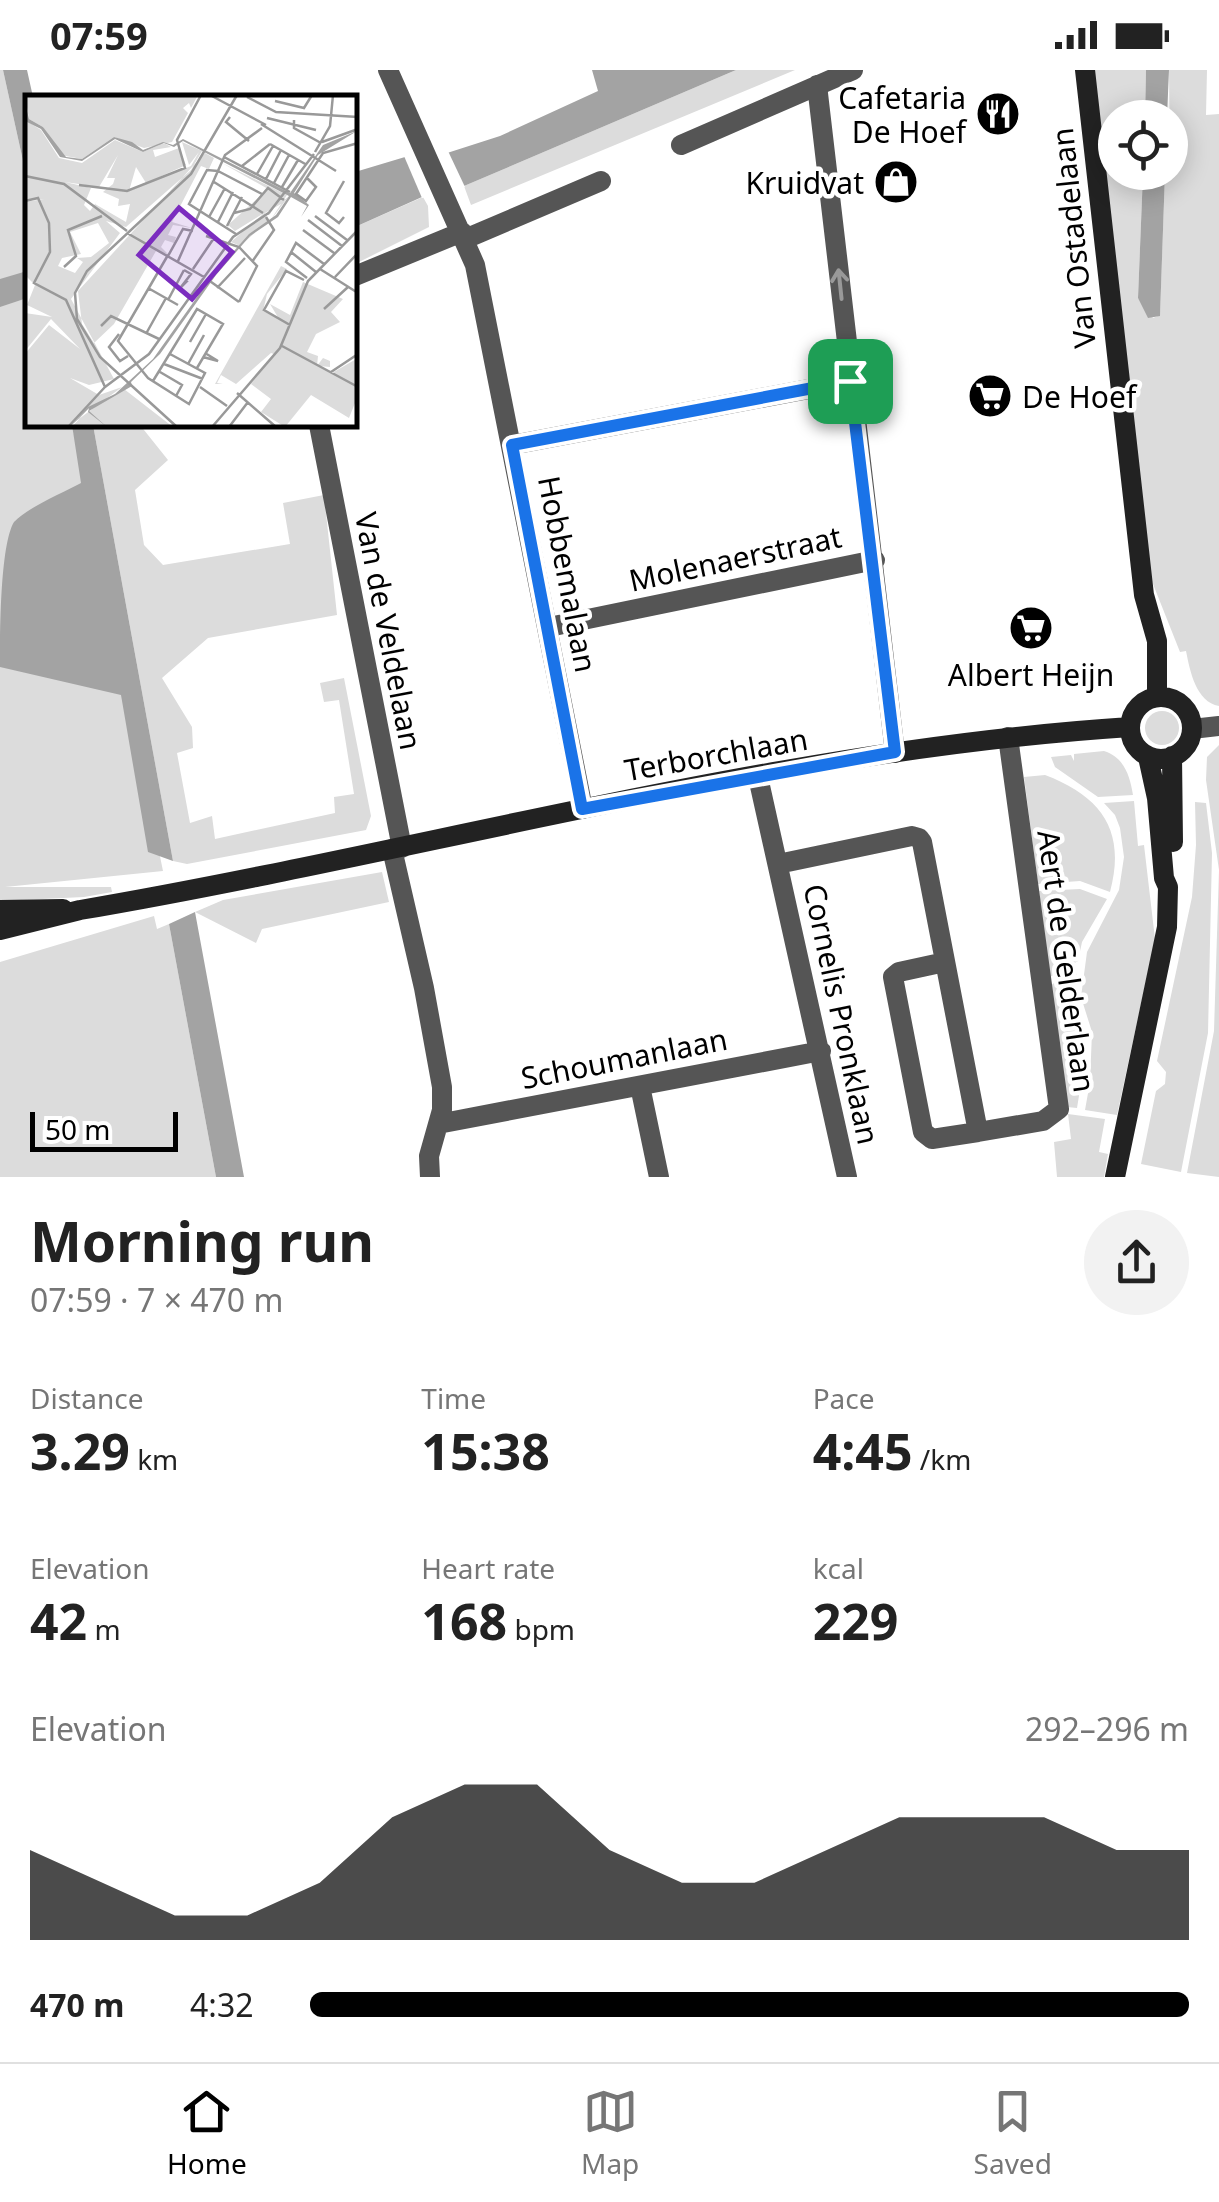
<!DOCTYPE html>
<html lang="en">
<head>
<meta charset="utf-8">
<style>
  :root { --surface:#fff; --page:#f2f2f2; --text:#222; --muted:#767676; --line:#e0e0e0; --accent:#000 }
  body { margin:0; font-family:"Noto Sans",sans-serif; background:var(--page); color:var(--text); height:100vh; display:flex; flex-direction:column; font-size:38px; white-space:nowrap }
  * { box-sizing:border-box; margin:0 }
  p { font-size:32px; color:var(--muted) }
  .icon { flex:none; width:55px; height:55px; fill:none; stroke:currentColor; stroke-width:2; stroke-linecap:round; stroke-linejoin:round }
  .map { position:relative; height:1107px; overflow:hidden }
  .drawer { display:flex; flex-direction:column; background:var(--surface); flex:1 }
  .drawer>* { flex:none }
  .buttons { position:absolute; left:1098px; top:30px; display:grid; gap:20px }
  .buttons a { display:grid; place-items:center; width:90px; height:90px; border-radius:50%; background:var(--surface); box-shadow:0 5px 25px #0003; font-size:50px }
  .scale { position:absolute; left:30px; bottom:25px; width:148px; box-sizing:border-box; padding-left:10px; border:5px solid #000; border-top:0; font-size:28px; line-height:35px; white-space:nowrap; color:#000; -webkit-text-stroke:8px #fff; paint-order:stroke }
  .pin { position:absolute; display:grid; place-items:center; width:85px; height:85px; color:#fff; margin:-42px; border-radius:20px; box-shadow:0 5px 15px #0006 }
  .round { display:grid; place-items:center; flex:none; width:105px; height:105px; border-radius:52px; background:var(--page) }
  .overview { display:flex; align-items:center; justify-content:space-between; height:170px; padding:0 30px }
  h1 { font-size:55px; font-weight:700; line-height:75px }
  .metrics { display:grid; grid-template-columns:repeat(3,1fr); gap:15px; height:170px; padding:10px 30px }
  .metrics div { display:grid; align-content:center }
  .metrics b { font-size:50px; font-weight:700 }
  .metrics small { font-size:28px; font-weight:400 }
  .metrics p { font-size:28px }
  .chart { height:280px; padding:20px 30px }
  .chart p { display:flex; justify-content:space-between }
  .chart svg { width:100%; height:180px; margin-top:10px; fill:var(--accent); opacity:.7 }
  ul { padding:0 30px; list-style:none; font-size:32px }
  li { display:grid; grid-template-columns:160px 120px 1fr; align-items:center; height:75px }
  li i { height:25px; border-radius:12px; background:var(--accent) }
  .status { display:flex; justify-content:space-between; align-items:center; height:70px; padding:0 50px; background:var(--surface); direction:ltr }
  .status svg { height:28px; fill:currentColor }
  .tabs { display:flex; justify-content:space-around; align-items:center; height:140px; border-top:2px solid var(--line); background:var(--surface); font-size:28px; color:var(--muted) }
  .tabs a { display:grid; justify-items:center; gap:5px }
  .tabs .active { color:var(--accent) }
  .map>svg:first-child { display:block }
</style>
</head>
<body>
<div class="status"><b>07:59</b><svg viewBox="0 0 49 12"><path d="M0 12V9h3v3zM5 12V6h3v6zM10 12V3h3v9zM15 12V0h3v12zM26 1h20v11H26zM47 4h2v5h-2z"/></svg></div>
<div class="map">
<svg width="1219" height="1107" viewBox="0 0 1219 1107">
  <rect width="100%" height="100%" fill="#fff"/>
  <path fill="#dcdcdc" d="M 0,0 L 3,0 L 27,109 L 28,355 L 72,355 L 163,801 L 5,817 L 111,817 L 112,822 L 84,827 L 0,831 Z
    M 736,0 L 795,0 L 471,135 L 464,116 Z
    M 1094,0 L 1146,0 L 1145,47 L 1115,48 L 1115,102 L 1143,103 L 1138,228 L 1153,248 L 1160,245 L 1165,103 L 1170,102 L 1169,0 L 1207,0 L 1206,45 L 1219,44 L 1219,636 C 1196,632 1190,601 1186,581 L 1180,582 L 1151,509 Z
    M 423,127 L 428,136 L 429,157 L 355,194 L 355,157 Z
    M 93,355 L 140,355 L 168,390 L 135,420 L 144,475 L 163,495 L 290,474 L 283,433 L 324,425 L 337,545 L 208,568 L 162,608 L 192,657 L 193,678 L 177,683 L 190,753 L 212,746 L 215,769 L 335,743 L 334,727 L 354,724 L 339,630 L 324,632 L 320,613 L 344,608 L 371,746 L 366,760 L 187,794 L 173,791 Z
    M1145 658a17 17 0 1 1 34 0a17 17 0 1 1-34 0Z
    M 1219,675 L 1219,1107 L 1187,1103 L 1214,961 L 1219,800 L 1206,710 L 1207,687 Z
    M 1104,681 C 1124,687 1130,706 1133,725 L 1098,727 L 1055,697 L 1051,687 L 1071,685 L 1074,691 L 1074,684 Z
    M 1045,705 C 1103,727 1126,762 1110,822 L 1080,811 L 1038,814 L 1024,707 Z
    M 1134,731 L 1138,776 L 1144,775 L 1155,869 L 1117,1045 L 1085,1040 L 1090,1012 L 1092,962 L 1081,927 L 1087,882 L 1119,820 L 1124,787 L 1120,758 L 1115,745 L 1104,733 Z
    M 1195,732 L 1206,733 L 1212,783 L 1208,963 L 1181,1102 L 1141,1094 L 1156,1021 L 1165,1014 L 1166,1002 L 1157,991 L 1192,827 L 1196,775 Z
    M 382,802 L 389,832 L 262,859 L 256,873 L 195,842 L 223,830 Z
    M 1080,819 L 1107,829 L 1082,872 L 1078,891 L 1050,907 L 1039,821 Z
    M 154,846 L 157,859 L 169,854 L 216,1107 L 0,1107 L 0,892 Z
    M 1077,899 L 1074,932 L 1083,955 L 1085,989 L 1077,1038 L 1067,1037 L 1051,915 Z
    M 1068,1044 L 1105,1049 L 1099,1082 L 1108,1084 L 1104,1107 L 1057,1107 L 1054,1072 L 1071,1069 Z"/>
  <path fill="#a3a3a3" d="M 3,0 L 27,0 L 33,27 L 28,28 L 27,109 Z
    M 592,0 L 736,0 L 464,116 L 422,127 L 355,157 L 355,102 L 405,87 L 444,84 L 500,66 L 598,21 Z
    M 1146,0 L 1169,0 L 1167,47 L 1145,47 Z
    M 1143,103 L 1165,103 L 1160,246 L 1148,248 L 1138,228 Z
    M 27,201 L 27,228 L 0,237 L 0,209 Z
    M 72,355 L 93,355 L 173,791 L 148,782 L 121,625 L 0,597 C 0,565 0,475 14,452 C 28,437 63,423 81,413 Z
    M 195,842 L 244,1107 L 216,1107 L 169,854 Z"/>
  <path fill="#fff" d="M 448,81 L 465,117 L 422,128 L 404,86 Z"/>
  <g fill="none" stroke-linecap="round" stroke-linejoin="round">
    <path stroke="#555" stroke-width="20" d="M 388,0 L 475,195 L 583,739
      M 817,15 L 895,683
      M 681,75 L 853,0
      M 465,169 L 601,111
      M 355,206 L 462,162
      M 319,355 L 402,778
      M 512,375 L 851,311
      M 549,557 L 875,490
      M 1192,659 L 1219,656
      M 758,707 L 847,1107
      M 392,779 L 424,918 L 442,1017 L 442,1040 L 429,1086 L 430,1107
      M 778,794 L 912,766 L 919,768 L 922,772 L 978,1062 L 932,1069 L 923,1062 L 893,907 L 899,902 L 945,892
      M 640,1016 L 659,1107
      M 438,1054 L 821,981
      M 978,1062 L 1043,1051 L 1059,1039 L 1008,667"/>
    <path stroke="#222" stroke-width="20" d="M 1085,0 L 1144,525 L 1157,571 L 1157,627
      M1130 658a31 31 0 1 1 62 0a31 31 0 1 1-62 0Z
      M 1172,686 L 1173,772
      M 0,840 L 63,839
      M 0,860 L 80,840 C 430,780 775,680 1130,657
      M 1115,1107 L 1167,857 L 1168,817 L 1164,808 L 1157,728 L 1148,687"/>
  </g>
  <defs><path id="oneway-shaft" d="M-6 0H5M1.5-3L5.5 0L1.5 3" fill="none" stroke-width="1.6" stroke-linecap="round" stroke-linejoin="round" transform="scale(2.5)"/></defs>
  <use stroke="#999" href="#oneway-shaft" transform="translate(840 214) rotate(-96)"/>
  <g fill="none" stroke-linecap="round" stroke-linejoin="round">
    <defs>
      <path id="route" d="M 850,311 L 895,682 L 582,739 L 512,375 Z"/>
    </defs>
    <use href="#route" stroke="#fff" stroke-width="20"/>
    <use href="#route" stroke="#1a73e8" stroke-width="12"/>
  </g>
  <defs>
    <symbol id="restaurant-disc" viewBox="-11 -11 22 22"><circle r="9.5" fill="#000" stroke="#fff"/><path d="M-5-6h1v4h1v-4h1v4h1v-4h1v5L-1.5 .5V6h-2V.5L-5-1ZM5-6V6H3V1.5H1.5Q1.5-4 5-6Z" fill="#fff"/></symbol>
    <symbol id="shop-disc" viewBox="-11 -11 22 22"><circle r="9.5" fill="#000" stroke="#fff"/><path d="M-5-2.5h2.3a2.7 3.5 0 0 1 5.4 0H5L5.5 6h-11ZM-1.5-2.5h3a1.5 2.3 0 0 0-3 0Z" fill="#fff"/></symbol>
    <symbol id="supermarket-disc" viewBox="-11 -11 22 22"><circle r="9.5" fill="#000" stroke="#fff"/><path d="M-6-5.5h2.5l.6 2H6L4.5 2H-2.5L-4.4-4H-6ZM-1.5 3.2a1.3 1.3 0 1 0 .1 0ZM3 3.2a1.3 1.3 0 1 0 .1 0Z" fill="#fff"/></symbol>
  </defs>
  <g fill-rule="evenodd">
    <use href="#restaurant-disc" x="973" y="19" width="50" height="50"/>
    <use href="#shop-disc" x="871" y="87" width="50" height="50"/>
    <use href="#supermarket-disc" x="965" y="301" width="50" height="50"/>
    <use href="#supermarket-disc" x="1006" y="533" width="50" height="50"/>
  </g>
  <g text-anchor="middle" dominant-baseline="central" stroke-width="9" stroke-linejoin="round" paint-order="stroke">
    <g font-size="30" fill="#000" stroke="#fff" text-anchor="end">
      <text x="966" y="27">Cafetaria<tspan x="966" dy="34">De Hoef</tspan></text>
      <text x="864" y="112">Kruidvat</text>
      <text x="1022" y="326" text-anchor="start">De Hoef</text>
      <text x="1031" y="604" text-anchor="middle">Albert Heijn</text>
    </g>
    <g font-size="30" fill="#000" stroke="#fff">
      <text transform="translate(1073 168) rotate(-96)">Van Ostadelaan</text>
      <text transform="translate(735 488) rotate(-12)">Molenaerstraat</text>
      <text transform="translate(568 504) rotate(79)">Hobbemalaan</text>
      <text transform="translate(389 561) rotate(79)">Van de Veldelaan</text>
      <text transform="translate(716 684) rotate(-10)">Terborchlaan</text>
      <text transform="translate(1067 891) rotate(82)">Aert de Gelderlaan</text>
      <text transform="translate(842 944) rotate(78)">Cornelis Pronklaan</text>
      <text transform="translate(624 988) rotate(-11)">Schoumanlaan</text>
    </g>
  </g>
  <g transform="translate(25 25)">
    <rect width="332" height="332" fill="#fff"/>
    <path d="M 0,0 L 173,0 L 166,13 L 164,8 L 158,13 L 163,18 L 147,47 L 119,53 L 89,42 L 57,64 L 35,60 L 18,32 L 4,24 ZM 0,25 L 16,35 L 34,63 L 57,68 L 90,45 L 118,57 L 139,48 L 146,52 L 128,55 L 130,62 L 154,53 L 161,70 L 121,88 L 111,72 L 104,96 L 166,71 L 174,57 L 164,70 L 157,47 L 177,56 L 166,75 L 101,132 L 81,126 L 95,138 L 46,204 L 89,284 L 64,290 L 45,283 L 74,300 L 97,292 L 43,332 L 0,332 L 0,259 L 24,230 L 55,254 L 26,224 L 0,256 L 0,218 L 27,222 L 2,210 L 10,190 L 0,180 L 0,107 L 19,104 L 0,105 ZM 93,60 L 82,83 L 90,83 L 88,89 L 78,97 L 94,104 L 93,111 L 105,109 L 101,127 L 70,109 L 74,103 L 65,116 L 59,110 L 66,93 L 40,87 L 74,92 ZM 73,128 L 84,148 L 66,162 L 52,163 L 58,167 L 50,178 L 33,171 L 37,163 L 56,159 L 45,137 ZM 180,58 L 189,63 L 184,74 L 176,71 L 147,127 L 167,133 L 148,130 L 143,140 L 151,142 L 149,148 L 140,145 L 136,152 L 143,159 L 131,156 L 89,229 L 69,248 L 57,229 L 53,196 ZM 197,68 L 262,100 L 258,106 L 264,101 L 245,126 L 256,109 L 240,118 L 243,126 L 215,151 L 206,147 L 239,118 L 210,136 L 203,130 L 243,94 ZM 256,171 L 262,174 L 242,199 L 238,216 L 254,224 L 245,209 L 265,220 L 278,187 L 318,204 L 306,217 L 315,227 L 291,239 L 282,257 L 293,261 L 292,271 L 298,263 L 305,266 L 305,272 L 294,271 L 307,278 L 333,263 L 332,303 L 324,323 L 286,300 L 260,332 L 236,317 L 246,304 L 226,289 L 249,259 L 246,258 L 211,289 L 196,280 L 192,288 L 198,289 L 190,289 ZM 99,294 L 148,332 L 47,332 L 63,314 Z" fill="#dcdcdc" fill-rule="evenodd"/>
    <path d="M 0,8 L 4,24 L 18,32 L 41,62 L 57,64 L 89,42 L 107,47 L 118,55 L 138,47 L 148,50 L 158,44 L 265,98 L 298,50 L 332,36 L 293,60 L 269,98 L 284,110 L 276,122 L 282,111 L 266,102 L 253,122 L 225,141 L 191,180 L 135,259 L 106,287 L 107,291 L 64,316 L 82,332 L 63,317 L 64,313 L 45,332 L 63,312 L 90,299 L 128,264 L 187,181 L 224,139 L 251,120 L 264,101 L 158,46 L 149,52 L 139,48 L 118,57 L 90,44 L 57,66 L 35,62 L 16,34 L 0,26 Z" fill="#a3a3a3"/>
    <path fill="none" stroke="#999" stroke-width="2.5" d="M 185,0 L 241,30M 222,2 L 251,17 L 333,22M 250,6 L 279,13 L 287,0M 205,22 L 201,27 L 224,46M 242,23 L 291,35M 269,25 L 269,33 L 296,48M 236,29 L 311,76M 297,47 L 333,34M 245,49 L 282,70M 290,57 L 305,31 L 308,0M 199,62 L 265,97M 217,71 L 245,49M 193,76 L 182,75 L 164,109 L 211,139M 193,76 L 237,99M 232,79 L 248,51M 0,81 L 39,89 L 102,136M 282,83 L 291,92 L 281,106 L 271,99 L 298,58 L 333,48M 241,84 L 256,55M 189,87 L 238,118M 249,88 L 264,60M 54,90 L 102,96 L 160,73 L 152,45 L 176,0M 257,92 L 273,65M 0,106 L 13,103 L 24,128 L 25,157 L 9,188 L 41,205 L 80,292M 209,118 L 225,114 L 243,93 L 259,105M 243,119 L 289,59M 290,121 L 322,145M 184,122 L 200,93M 319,122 L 314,128 L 301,118 L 319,86M 283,125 L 317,151M 193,127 L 208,97M 202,131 L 217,102M 278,135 L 309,158M 102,138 L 179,182M 181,141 L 214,152 L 232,171 L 214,207M 266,157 L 291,177M 143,160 L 93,246 L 123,283 L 164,309 L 180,278 L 145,259M 143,161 L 158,134 L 168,136M 153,166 L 200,60 L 237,33M 227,167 L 249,135 L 241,122M 39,172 L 51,161 L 43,135 L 77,121M 168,174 L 189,143M 295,174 L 333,198M 159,175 L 166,179 L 156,192 L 163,185M 310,182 L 333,158M 282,183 L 261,167 L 271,148 L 299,169M 182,184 L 214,207M 123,193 L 153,210M 192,193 L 220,163M 143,205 L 159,175M 299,214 L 323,192M 265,230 L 239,215 L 261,176 L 279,185M 76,231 L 86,221 L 134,244M 122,237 L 141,203M 94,239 L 84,252 L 95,266 L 103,261M 165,247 L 181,219M 257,251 L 333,292M 178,262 L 193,266 L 180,258M 139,269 L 178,284M 163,269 L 179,240M 135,277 L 157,290 L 151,301M 306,277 L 333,259M 128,286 L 172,214 L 198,229 L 172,273M 80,292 L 124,259 L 208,142 L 245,117M 175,292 L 202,311M 212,298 L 251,332M 43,332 L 80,292M 152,332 L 75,262 L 52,224 L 50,198 L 62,176 L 166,79 L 212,0M 187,332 L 255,253 L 283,186 L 333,135M 204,332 L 223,307"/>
    <path fill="#7b2cbf" fill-opacity="0.15" stroke="#7b2cbf" stroke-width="5" d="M 154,113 L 207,157 L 167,204 L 114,160 Z"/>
    <rect width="332" height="332" fill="none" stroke="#000" stroke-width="5"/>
  </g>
</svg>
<div class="buttons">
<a><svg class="icon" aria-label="locate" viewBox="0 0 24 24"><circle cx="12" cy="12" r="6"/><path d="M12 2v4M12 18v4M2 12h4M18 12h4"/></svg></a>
</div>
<div class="scale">50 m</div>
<div class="pin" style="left:850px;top:311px;background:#1e9e55"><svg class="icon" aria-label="arrive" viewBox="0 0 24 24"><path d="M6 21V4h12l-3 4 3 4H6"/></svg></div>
</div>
<section class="drawer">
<div class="overview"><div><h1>Morning run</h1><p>07:59 · 7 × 470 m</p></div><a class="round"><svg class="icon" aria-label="share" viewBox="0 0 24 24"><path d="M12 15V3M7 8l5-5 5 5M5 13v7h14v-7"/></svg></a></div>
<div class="metrics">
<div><p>Distance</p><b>3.29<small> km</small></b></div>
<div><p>Time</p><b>15:38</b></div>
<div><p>Pace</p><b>4:45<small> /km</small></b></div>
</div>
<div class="metrics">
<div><p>Elevation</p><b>42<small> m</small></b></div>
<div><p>Heart rate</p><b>168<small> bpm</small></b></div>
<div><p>kcal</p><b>229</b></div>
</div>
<div class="chart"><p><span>Elevation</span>292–296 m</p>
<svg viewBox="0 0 160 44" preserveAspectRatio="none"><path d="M0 44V22L10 30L20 38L30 38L40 30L50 14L60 6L70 6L80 22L90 30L100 30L110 22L120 14L130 14L140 14L150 22L160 22V44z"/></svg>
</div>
<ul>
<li><b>470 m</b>4:32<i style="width:100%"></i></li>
</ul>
</section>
<nav class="tabs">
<a class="active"><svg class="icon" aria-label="home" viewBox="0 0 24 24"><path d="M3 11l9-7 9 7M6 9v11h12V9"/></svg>Home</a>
<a><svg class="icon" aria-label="map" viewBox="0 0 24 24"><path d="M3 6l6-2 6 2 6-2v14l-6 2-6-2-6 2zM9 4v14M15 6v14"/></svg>Map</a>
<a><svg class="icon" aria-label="saved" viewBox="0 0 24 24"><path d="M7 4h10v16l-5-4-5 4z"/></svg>Saved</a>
</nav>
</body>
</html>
